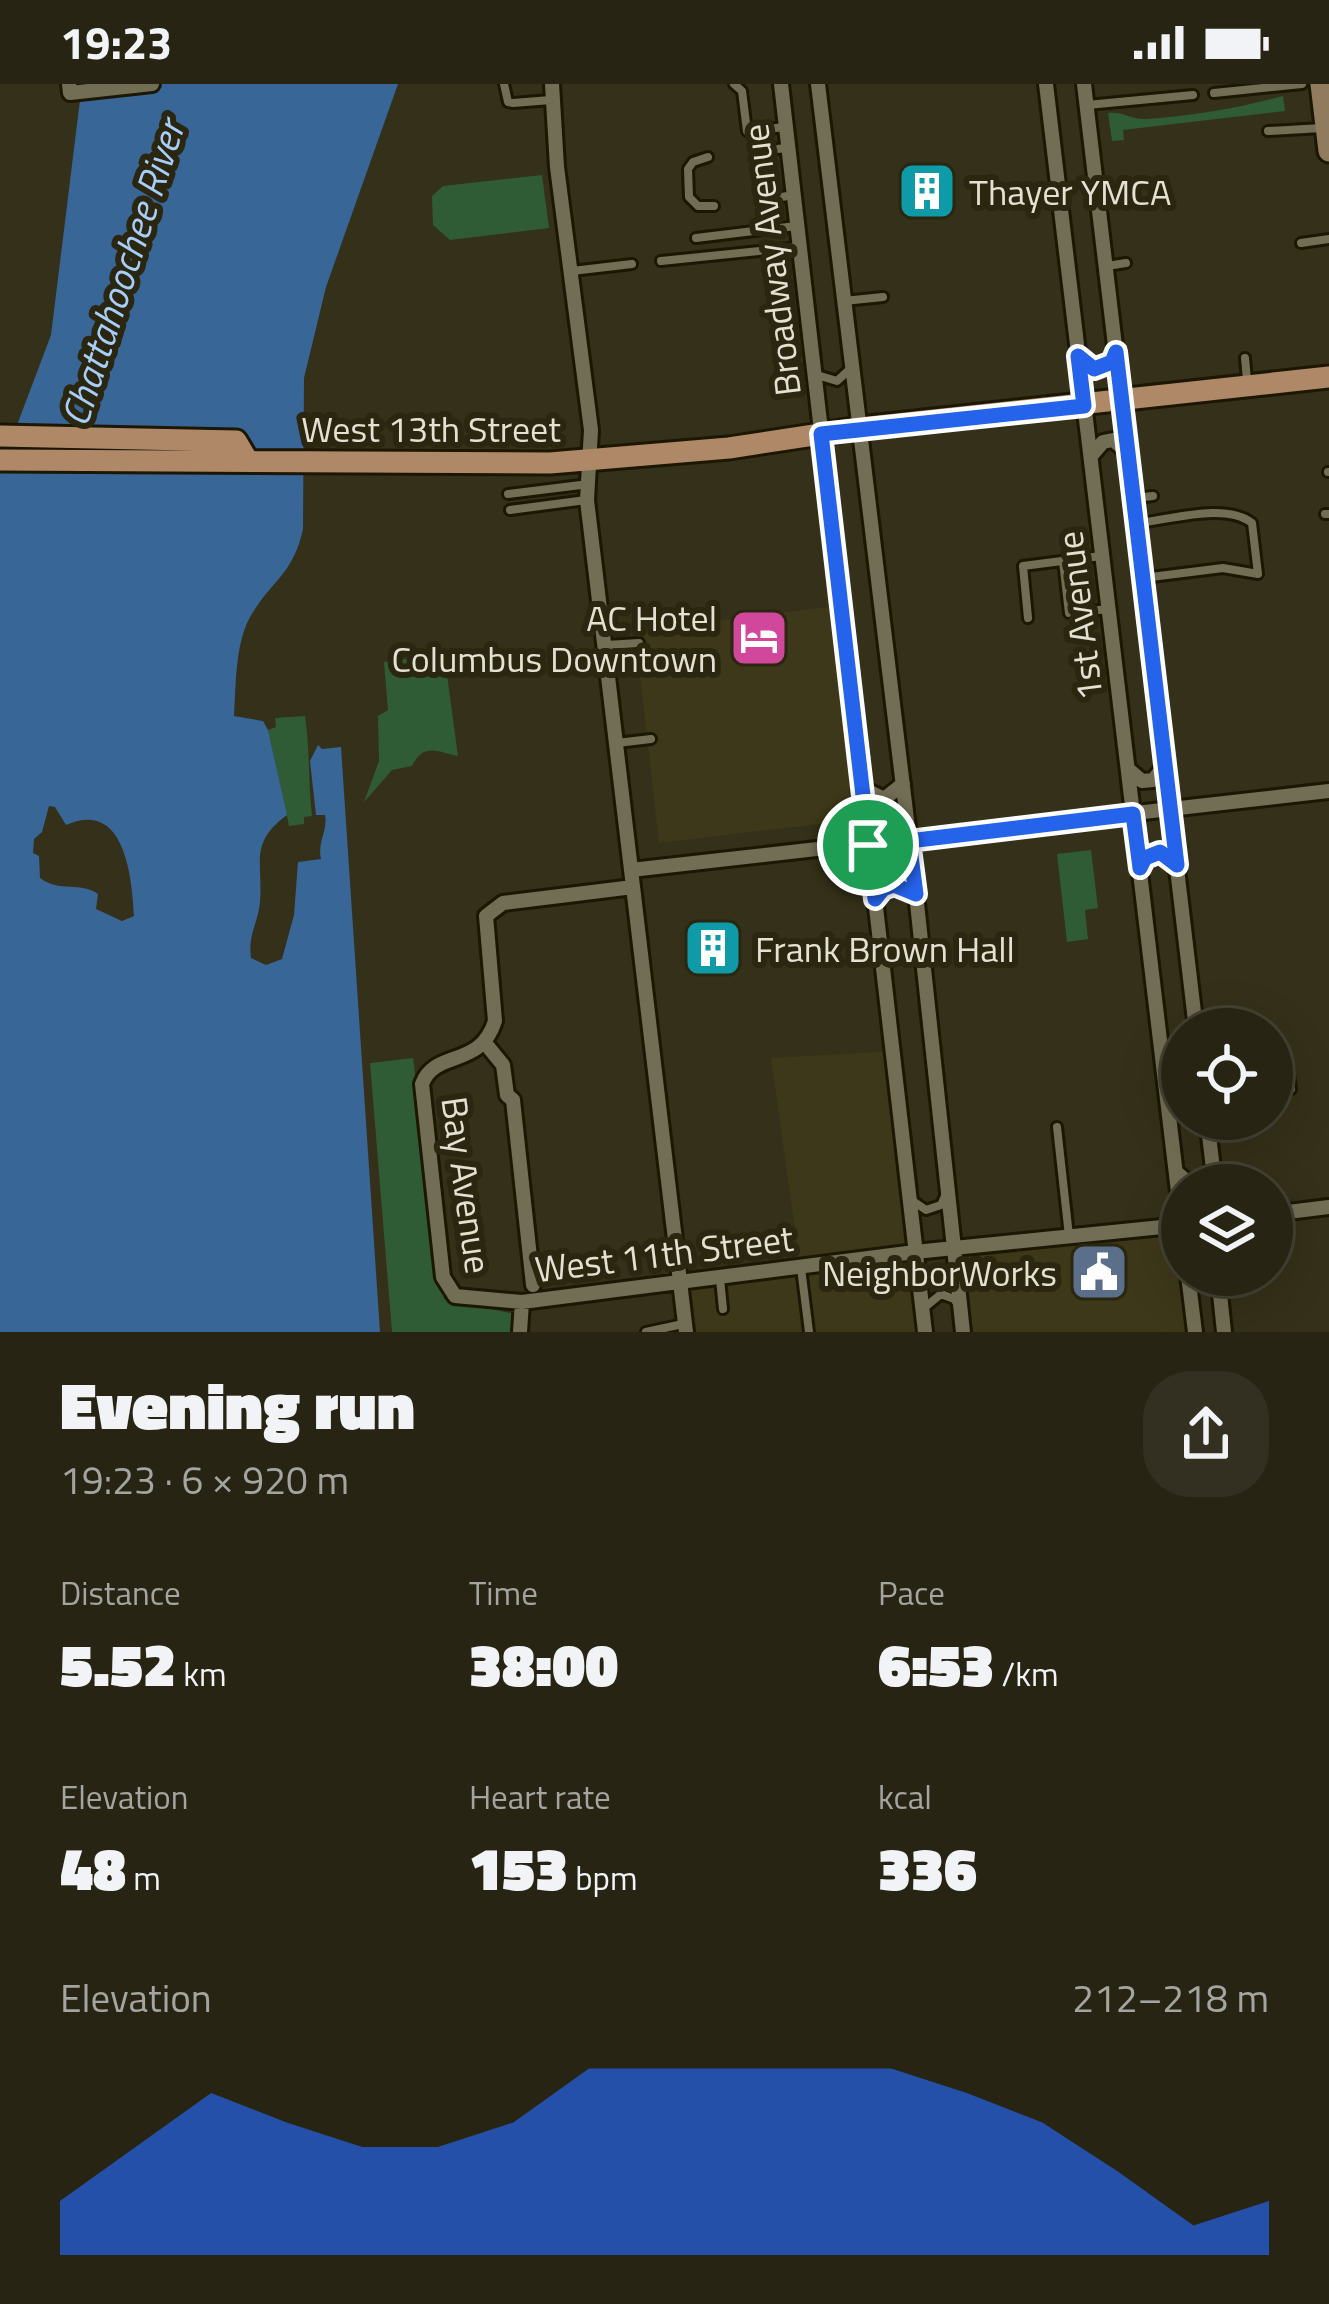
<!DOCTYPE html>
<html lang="en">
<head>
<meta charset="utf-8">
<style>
  :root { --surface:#272413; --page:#333021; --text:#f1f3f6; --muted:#a4a4a0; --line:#434133; --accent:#2563eb }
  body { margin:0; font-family:"Titillium Web",sans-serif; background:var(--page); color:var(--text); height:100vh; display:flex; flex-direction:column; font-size:45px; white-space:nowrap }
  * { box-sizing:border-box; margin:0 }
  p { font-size:39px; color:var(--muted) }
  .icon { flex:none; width:66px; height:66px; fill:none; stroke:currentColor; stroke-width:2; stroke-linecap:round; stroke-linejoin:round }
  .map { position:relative; height:1248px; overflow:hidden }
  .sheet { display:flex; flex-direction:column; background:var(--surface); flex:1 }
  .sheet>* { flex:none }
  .tools { position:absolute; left:1161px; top:924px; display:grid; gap:24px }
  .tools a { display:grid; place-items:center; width:132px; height:132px; border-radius:50%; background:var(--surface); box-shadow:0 12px 48px #0002,0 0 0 3px var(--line); font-size:60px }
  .pin { position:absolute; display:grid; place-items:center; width:102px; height:102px; color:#fff; margin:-51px; border:6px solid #fff; border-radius:50%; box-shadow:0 3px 12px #0007 }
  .round { display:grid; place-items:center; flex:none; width:126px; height:126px; border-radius:48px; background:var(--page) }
  .summary { display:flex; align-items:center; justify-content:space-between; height:204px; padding:0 60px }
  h1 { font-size:66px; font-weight:800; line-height:90px }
  .stats { display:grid; grid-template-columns:repeat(3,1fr); gap:18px; height:204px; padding:12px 60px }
  .stats div { display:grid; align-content:center }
  .stats b { font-size:60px; font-weight:800 }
  .stats small { font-size:33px; font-weight:400 }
  .stats p { font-size:33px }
  .chart { height:336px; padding:24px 60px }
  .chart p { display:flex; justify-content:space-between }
  .chart svg { width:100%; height:216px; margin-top:12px; fill:var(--accent); opacity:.7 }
  .status { display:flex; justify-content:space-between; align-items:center; height:84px; padding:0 60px; background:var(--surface); direction:ltr }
  .status svg { height:33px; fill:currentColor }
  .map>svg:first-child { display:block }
</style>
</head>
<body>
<div class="status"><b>19:23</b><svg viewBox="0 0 49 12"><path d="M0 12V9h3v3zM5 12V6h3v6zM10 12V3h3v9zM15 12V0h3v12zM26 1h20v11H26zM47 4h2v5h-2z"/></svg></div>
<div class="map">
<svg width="1329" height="1248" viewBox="0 0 1329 1248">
  <rect width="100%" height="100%" fill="#343019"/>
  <path fill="#3d3819" d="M 829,523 L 854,736 L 659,759 L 635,546 Z
    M 892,967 L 925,1248 L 686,1248 L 680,1198 L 800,1182 L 771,974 Z
    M 1182,1141 L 1182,1191 L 1195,1248 L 963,1248 L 953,1164 Z"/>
  <path fill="#2f5b35" d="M 1283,12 L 1285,27 L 1123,46 L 1124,56 L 1112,57 L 1108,29 C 1123,27 1132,36 1146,35 C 1194,32 1238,24 1283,12 Z
    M 542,91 L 549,144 L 450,156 L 433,141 L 432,112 L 443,102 Z
    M 438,571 L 439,577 L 445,576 L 458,672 C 440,669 424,657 412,682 L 392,686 L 364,718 L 379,677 L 378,632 L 388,626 L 384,578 Z
    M 305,632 C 310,665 308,697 312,732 L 304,733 L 304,740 L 289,742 L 268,646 L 276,643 L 275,634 Z
    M 1091,766 L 1098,824 L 1085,826 L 1088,855 L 1067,858 L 1057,770 Z
    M 413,974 L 444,1215 L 520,1231 L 514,1248 L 392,1248 L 370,979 Z"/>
  <path fill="#376697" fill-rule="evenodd" d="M 82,0 L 398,0 L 326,203 L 304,294 L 303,445 C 293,492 269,498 249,535 C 235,562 236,603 234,632 L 263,637 L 268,646 L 287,731 C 249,759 263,777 260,818 C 258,840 248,849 251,874 L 266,881 L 282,875 L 294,831 L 298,778 L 321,775 C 317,758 328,747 325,731 L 316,731 L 310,677 L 318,661 L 322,665 L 341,663 L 380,1248 L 0,1248 L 0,386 L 51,251 ZM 49,722 L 55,723 L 66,741 C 124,715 132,791 134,832 L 122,837 L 96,825 L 98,810 C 80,797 60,809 40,794 L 39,772 L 33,769 L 34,755 L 42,748 Z"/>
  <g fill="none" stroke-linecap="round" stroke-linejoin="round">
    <defs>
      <path id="lane" d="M 504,0 L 508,18 L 513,19 L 551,16
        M 734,0 L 742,7 L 747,47 L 785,43
        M 1214,9 L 1302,0
        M 1087,21 L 1193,11
        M 1268,47 L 1322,44
        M 757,67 L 787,64
        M 708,73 L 693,78 L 688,85 L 689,113 L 698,122 L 714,122
        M 763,116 L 794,111
        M 696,154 L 796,142
        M 1301,159 L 1329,155
        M 661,177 L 798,163
        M 1107,182 L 1126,179
        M 572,187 L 632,180
        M 844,217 L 883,213
        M 1245,274 L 1247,296
        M 817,291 L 837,297 L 849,286
        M 1328,388 L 1329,388
        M 508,410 L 589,400
        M 1135,414 L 1153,412
        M 510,426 L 586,416
        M 1325,430 L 1329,430
        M 1138,439 C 1170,436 1225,418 1252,439 L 1258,490 L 1223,484 L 1143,494
        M 1063,477 L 1069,529 L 1109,525
        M 1028,534 L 1023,482 L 1101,472
        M 606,561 L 639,559
        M 617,659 L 651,655
        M 1272,977 L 1287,975 L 1291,1005 L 1272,1008
        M 1057,1043 L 1069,1152
        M 910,1115 L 926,1126 L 941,1121 L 945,1112
        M 801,1184 L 809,1248
        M 720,1195 L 723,1225
        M 924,1224 L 941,1210 L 954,1215 L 959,1222
        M 646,1248 L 683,1240"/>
      <path id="street" d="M 69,0 L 70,9 L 152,0
        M 552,0 L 557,83 L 591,346 L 587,416 L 686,1248
        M 781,0 L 925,1248
        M 818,0 L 916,810 L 963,1248
        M 1084,0 L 1196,945
        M 1079,272 L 1094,285 L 1104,283 L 1115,270
        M 1091,372 L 1103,358 L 1113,356 L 1128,368
        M 1128,685 L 1142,697 L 1153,696 L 1165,682
        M 862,704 L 884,715 L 903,700
        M 1140,783 L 1145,774 L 1161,768 L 1177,781
        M 631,786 L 1329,707
        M 633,803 L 503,819 L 486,832 L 495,937 C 480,985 435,965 422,1000 L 443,1193 L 455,1212 L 522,1218 L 915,1168 L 1182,1141 L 1046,0
        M 875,815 L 883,805 L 894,801 L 916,810
        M 485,959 L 503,981 L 507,1011 L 513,1016 L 533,1201
        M 1207,1035 L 1215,1101
        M 1176,1088 L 1191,1101 L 1201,1100 L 1212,1085
        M 1272,1130 L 1329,1123
        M 1188,1191 L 1195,1248
        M 1218,1191 L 1224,1248
        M 520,1248 L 522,1218"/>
      <path id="secondary" d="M 1321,0 L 1329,67"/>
      <path id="primary" d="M 0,352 L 236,357 L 248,377
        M 0,376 L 550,379 L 729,364 L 860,344 L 1329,293"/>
    </defs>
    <use href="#lane" stroke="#1c1702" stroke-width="14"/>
    <use href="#street" stroke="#1c1702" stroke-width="20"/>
    <use href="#secondary" stroke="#1c1702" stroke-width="27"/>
    <use href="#primary" stroke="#1c1702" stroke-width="27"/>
    <use href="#lane" stroke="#726e55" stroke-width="8"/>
    <use href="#street" stroke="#726e55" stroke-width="14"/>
    <use href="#secondary" stroke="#907b5e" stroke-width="21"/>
    <use href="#primary" stroke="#af8867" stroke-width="21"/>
  </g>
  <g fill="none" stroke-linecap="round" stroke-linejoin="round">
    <defs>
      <path id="route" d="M 1116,268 L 1177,781 L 1160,768 L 1145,774 L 1140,784 L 1133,730 L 909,757 L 916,810 L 894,801 L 883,805 L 875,815 L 821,350 L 1084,322 L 1078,272 L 1094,285 L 1112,278 Z"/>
    </defs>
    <use href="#route" stroke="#fff" stroke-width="24"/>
    <use href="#route" stroke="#2563eb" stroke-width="15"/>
  </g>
  <defs>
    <symbol id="building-square" viewBox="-11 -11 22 22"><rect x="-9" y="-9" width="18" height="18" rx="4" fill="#0f9aa8" stroke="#2a260f"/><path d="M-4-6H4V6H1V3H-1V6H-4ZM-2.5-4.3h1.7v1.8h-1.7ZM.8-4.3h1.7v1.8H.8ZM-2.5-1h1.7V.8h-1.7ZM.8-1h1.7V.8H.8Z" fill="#fff"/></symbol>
    <symbol id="hotel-square" viewBox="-11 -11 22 22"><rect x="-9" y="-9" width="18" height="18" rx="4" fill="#d1479c" stroke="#2a260f"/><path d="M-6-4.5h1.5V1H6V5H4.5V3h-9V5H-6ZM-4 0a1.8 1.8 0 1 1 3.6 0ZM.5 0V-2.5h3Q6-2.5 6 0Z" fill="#fff"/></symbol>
    <symbol id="civic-square" viewBox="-11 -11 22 22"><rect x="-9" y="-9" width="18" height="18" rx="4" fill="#5c6f8a" stroke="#2a260f"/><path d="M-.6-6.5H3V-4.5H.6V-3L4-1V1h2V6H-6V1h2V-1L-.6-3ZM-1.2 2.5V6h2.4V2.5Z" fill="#fff"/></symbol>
  </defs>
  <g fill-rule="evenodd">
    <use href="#building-square" x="894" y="74" width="66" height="66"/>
    <use href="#hotel-square" x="726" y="521" width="66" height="66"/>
    <use href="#building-square" x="680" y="831" width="66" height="66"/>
    <use href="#civic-square" x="1066" y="1155" width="66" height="66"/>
  </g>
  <g text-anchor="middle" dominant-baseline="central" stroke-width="12" stroke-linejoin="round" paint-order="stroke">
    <g font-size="36" fill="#e4e1d3" stroke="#2a260f" text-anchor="start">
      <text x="969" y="107">Thayer YMCA</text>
      <text x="717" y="533" text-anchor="end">AC Hotel<tspan x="717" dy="41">Columbus Downtown</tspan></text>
      <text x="755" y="864">Frank Brown Hall</text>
      <text x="1057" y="1188" text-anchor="end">NeighborWorks</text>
    </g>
    <g font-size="36" fill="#e4e1d3" stroke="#2a260f">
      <text transform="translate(771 176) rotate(-97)">Broadway Avenue</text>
      <text x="431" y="344">West 13th Street</text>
      <text transform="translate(1079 532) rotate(-97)">1st Avenue</text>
      <text transform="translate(467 1101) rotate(82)">Bay Avenue</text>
      <text transform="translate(664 1169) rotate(-7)">West 11th Street</text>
    </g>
    <g font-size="39" font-style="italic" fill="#a7cefa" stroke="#2a260f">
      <text transform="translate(122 189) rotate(-72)">Chattahoochee River</text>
    </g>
  </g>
</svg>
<div class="tools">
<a><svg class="icon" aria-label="locate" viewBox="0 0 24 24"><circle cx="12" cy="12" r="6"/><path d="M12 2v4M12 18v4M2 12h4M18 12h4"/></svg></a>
<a><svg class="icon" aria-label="layers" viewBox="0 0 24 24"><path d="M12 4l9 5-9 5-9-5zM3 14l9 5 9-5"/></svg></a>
</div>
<div class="pin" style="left:868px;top:761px;background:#1e9e55"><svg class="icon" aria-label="arrive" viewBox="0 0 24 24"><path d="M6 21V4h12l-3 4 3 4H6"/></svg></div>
</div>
<section class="sheet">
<div class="summary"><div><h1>Evening run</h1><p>19:23 · 6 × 920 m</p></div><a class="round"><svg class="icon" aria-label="share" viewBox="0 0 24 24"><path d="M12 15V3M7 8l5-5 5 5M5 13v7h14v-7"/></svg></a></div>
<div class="stats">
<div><p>Distance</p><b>5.52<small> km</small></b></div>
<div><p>Time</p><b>38:00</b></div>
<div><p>Pace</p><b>6:53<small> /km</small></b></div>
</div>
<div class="stats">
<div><p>Elevation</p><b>48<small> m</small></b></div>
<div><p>Heart rate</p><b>153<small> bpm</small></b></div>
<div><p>kcal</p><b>336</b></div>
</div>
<div class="chart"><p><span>Elevation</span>212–218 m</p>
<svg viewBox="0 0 160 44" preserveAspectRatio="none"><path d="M0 44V33L10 22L20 11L30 17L40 22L50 22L60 17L70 6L80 6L90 6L100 6L110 6L120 11L130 17L140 27L150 38L160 33V44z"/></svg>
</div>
</section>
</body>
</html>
